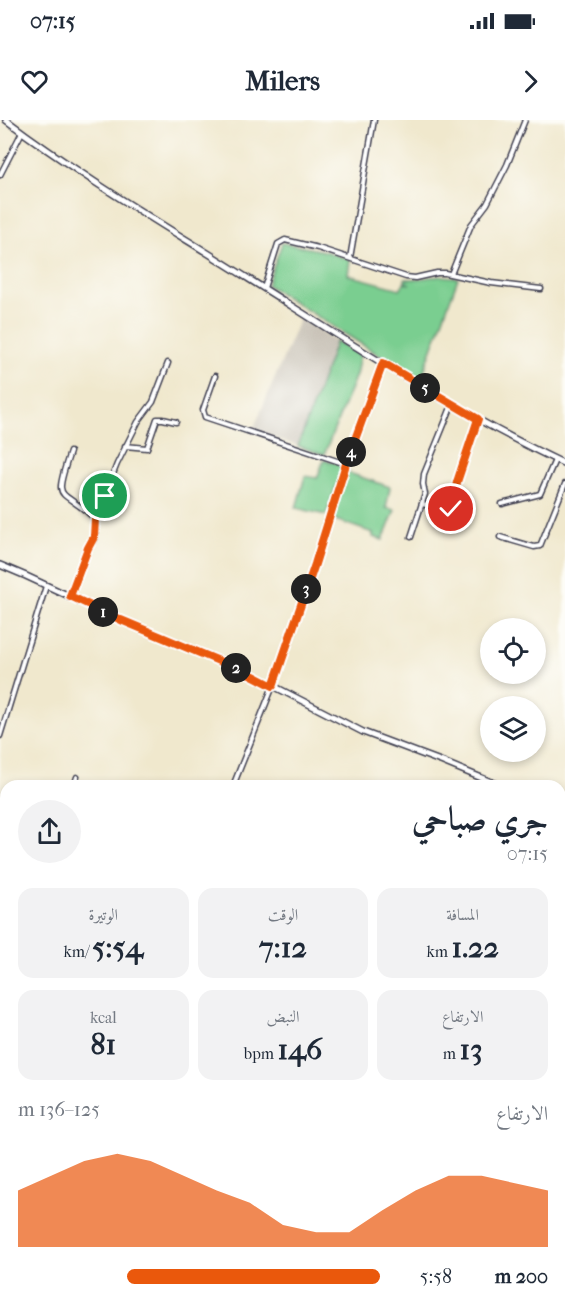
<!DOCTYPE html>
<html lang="ar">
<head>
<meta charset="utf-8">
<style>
  :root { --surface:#fff; --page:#f2f2f3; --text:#1f2937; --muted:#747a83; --accent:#ea580c }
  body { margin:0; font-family:"IM FELL French Canon",Amiri,serif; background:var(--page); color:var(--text); direction:rtl; height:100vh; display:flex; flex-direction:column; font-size:22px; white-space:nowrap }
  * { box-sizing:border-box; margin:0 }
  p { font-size:20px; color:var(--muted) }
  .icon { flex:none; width:33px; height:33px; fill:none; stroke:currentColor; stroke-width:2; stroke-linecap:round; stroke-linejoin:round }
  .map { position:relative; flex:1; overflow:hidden; direction:ltr }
  .drawer { position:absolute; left:0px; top:660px; width:566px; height:531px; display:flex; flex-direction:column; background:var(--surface); border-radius:18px 18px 0 0; box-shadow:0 3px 9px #0003; direction:rtl }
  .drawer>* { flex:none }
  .buttons { position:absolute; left:480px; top:498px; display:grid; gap:12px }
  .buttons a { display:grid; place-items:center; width:66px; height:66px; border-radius:50%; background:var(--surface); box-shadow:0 3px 9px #0003; font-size:30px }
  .pin { position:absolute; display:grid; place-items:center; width:51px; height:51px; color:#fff; margin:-26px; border:3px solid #fff; border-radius:50%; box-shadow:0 2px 6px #0007 }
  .km { position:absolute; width:30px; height:30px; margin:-15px; border-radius:50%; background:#222; color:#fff; font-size:16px; line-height:30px; text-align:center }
  .round { display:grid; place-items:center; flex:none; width:63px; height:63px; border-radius:32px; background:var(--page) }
  .headline { display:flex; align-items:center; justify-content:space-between; height:102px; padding:0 18px }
  h1 { font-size:33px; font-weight:800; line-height:45px }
  .figures { display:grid; grid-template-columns:repeat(3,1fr); gap:9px; height:102px; padding:6px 18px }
  .figures div { display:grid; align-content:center; border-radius:15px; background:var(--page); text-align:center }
  .figures b { font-size:30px; font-weight:800 }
  .figures small { font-size:16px; font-weight:400 }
  .figures p { font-size:16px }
  .chart { height:168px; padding:12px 18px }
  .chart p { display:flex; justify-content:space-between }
  .chart svg { width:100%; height:108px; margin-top:6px; fill:var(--accent); opacity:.7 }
  ul { padding:0 18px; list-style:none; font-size:20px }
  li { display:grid; grid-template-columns:96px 72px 1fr; align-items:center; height:45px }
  li i { height:15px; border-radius:8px; background:var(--accent) }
  .status { display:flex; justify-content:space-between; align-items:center; height:42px; padding:0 30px; background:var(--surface); direction:ltr }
  .status svg { height:16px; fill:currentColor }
  header { display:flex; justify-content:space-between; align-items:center; height:78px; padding:0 18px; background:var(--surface); font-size:27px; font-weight:800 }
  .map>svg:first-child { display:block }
</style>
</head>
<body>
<div class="status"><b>07:15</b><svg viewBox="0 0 49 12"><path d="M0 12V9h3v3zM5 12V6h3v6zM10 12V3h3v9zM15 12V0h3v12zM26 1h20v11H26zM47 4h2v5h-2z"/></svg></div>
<header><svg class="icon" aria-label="forward" viewBox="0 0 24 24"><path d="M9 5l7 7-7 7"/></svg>Milers<svg class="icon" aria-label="heart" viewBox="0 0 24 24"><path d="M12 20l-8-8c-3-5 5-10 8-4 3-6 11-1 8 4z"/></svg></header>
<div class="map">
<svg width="565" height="1191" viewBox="0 0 565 1191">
  <rect width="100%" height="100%" fill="#fdfcf7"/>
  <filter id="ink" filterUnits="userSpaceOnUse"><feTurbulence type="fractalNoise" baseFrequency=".0167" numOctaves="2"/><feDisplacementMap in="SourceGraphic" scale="12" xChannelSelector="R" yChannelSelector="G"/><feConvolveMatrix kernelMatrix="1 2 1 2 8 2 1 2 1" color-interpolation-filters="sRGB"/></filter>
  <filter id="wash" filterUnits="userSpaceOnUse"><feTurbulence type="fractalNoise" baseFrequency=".008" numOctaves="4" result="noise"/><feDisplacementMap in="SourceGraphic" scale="24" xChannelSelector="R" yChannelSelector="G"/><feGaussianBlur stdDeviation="1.35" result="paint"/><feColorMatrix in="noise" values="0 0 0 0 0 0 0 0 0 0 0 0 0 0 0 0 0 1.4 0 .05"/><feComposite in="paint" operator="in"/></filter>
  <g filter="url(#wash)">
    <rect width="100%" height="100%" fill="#f0e8cd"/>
    <path fill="#c9c3b8" d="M 300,198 L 336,221 L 298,326 L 253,310 Z"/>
    <path fill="#7ace90" stroke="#4e7866" stroke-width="1.5" d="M 282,123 L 324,131 L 350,140 L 348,155 L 400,169 L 404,163 L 410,164 L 405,162 L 405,159 C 423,160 439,153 458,158 L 421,259 L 374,232 L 267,165 Z
      M 336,221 L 360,235 L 356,255 L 324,335 L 298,326 Z
      M 324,340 L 344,345 L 326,395 L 296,388 L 305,356 L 317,358 Z
      M 346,352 L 390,367 L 386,388 L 395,390 L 383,420 L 373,417 L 373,413 L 330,398 Z"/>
  </g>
  <g filter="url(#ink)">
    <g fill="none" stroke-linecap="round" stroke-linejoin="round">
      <defs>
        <path id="minor" d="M 0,55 L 22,12
          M 350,138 L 374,0
          M 451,154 L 471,105 L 487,84 L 507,45 L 525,0
          M 264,168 L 278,124 L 285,120 L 318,128 L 406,157 L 415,158 L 437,153 L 445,153 L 491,163 L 541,169
          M 215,256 L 203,290 L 205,297 L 346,344
          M 125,326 L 147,328 L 157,299 L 163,299 L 176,302
          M 70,332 C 52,386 61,366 95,399
          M 422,384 L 447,390 L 453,385 L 457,362 L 478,299
          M 502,384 L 540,374 L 555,340
          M 411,417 L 425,374 L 423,364 L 424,354 L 452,285
          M 500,417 L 534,427 L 540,426 L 565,364
          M 70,476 L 88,428 L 95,417 L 95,399 L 117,344 L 138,302 L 153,282 L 168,243
          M 0,616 L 46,466
          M 74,666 L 77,657
          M 233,666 L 273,566 L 315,444 L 346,344 L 383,243
          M 0,778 L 6,779
          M 6,861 L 6,860
          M 560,937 L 565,939
          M 560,1007 L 565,977
          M 560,1093 L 565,1094
          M 0,1109 L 6,1109
          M 560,1146 L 565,1147
          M 78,1191 L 78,1185
          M 144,1191 L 145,1185
          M 564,1191 L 565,1189"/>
        <path id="tertiary" d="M 6,0 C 83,58 167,107 249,159 C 352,224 454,292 565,344
          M 0,445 L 26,456 L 121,500 L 250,554 L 363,612 L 443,642 L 501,666
          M 560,692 L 565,695"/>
      </defs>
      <use href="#minor" stroke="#414051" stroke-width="7"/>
      <use href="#tertiary" stroke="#414051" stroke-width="8"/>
      <use href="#minor" stroke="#fff" stroke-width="4"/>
      <use href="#tertiary" stroke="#fff" stroke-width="5"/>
    </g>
  </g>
  <g fill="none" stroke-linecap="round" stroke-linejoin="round" filter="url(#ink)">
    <defs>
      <path id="route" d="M 105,376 L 95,399 L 94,417 L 88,428 L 70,476 L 121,500 L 250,554 L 273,566 L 315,444 L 346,344 L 383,243 L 478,299 L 457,362 L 453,385 L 451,389"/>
    </defs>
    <use href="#route" stroke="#fff" stroke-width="12"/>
    <use href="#route" stroke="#ea580c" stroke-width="8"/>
  </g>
</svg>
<div class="buttons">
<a><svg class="icon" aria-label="locate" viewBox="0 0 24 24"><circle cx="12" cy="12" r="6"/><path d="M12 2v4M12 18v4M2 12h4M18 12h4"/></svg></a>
<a><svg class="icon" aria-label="layers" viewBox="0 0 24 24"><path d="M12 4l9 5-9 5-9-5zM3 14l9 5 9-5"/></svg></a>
</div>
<div class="pin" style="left:105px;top:376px;background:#1e9e55"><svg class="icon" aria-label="arrive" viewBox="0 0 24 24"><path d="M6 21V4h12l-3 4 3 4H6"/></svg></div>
<div class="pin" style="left:451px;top:389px;background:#d93025"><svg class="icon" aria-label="check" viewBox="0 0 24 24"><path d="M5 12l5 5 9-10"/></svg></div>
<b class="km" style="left:103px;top:492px">1</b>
<b class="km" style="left:236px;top:548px">2</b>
<b class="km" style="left:306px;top:469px">3</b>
<b class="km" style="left:351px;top:332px">4</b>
<b class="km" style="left:425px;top:268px">5</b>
<section class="drawer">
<div class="headline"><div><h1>جري صباحي</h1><p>07:15</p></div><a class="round"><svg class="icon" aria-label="share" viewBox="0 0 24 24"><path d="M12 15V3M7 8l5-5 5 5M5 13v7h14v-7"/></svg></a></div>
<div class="figures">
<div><p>المسافة</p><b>1.22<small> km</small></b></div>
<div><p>الوقت</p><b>7:12</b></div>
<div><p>الوتيرة</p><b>5:54<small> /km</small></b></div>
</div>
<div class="figures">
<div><p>الارتفاع</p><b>13<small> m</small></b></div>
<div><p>النبض</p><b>146<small> bpm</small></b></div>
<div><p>kcal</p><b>81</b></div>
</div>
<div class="chart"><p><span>الارتفاع</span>125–136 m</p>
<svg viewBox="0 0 160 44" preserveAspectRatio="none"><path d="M0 44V21L10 15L20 9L30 6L40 9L50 15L60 21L70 26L80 35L90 38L100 38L110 29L120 21L130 15L140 15L150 18L160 21V44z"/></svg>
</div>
<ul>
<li><b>200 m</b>5:58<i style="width:70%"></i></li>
</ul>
</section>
</div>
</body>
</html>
